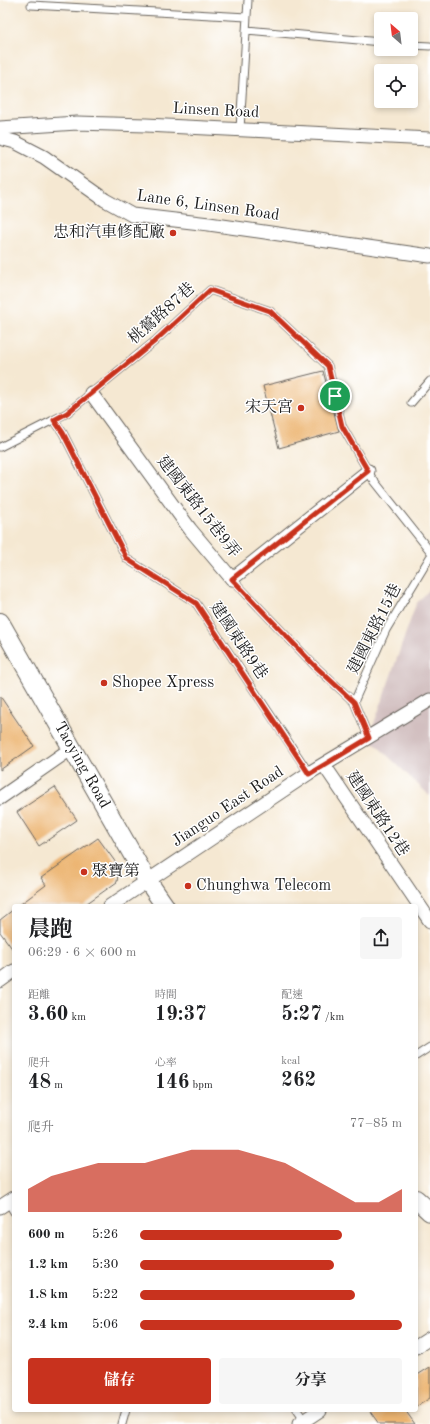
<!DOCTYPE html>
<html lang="zh-TW">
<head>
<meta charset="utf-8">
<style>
  :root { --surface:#fff; --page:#f6f6f6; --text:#202124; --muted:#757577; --accent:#c8321e }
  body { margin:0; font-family:"Old Standard TT","Noto Serif TC",serif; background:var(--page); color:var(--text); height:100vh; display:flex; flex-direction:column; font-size:15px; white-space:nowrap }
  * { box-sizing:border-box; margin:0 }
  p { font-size:13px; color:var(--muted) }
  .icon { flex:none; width:22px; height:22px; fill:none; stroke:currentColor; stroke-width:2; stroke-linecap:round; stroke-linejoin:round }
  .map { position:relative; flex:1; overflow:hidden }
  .sheet { position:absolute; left:12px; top:904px; width:406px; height:508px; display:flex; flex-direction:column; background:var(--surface); border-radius:4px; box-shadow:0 2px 6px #0003 }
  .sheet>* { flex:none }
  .needle { width:26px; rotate:332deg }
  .controls { position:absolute; left:374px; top:12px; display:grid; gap:8px }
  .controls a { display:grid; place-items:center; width:44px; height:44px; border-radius:4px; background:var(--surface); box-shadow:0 2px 6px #0003; font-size:20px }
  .pin { position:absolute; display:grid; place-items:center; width:34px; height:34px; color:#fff; margin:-17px; border:2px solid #fff; border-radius:50%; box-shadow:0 1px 4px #0007 }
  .round { display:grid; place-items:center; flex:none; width:42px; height:42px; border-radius:4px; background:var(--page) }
  .headline { display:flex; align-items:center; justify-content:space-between; height:68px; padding:0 16px }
  h1 { font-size:22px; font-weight:700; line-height:30px }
  .stats { display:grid; grid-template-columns:repeat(3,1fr); gap:6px; height:68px; padding:4px 16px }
  .stats div { display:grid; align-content:center }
  .stats b { font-size:20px; font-weight:700 }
  .stats small { font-size:11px; font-weight:400 }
  .stats p { font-size:11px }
  .chart { height:112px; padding:8px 16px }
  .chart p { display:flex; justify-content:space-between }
  .chart svg { width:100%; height:72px; margin-top:4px; fill:var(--accent); opacity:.7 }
  .cta { display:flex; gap:8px; margin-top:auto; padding:8px 16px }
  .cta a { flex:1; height:46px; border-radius:4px; background:var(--accent); color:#fff; font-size:16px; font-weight:700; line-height:46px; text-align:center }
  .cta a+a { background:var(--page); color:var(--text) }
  ul { padding:0 16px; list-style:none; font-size:13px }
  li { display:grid; grid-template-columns:64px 48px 1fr; align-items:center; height:30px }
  li i { height:10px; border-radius:5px; background:var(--accent) }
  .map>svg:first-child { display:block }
</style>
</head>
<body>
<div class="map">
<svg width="430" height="1424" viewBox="0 0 430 1424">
  <rect width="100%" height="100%" fill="#fff"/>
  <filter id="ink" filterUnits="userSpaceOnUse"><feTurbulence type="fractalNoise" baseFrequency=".025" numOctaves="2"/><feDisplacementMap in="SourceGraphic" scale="8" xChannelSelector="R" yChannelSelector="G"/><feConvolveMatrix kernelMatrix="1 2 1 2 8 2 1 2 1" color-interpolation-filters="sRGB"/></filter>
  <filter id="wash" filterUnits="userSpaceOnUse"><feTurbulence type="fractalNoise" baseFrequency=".012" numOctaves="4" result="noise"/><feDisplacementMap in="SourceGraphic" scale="16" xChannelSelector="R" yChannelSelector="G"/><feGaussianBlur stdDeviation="0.9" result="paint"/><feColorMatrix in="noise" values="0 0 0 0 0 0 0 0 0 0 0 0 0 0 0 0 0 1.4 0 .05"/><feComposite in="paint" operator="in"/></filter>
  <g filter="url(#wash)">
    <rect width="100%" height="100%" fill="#f5e8d2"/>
    <path fill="#d2bfc0" d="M 430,589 L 430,796 L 369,738 L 416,604 Z"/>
    <g id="blocks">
      <path fill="#ecb46f" d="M 323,371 L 339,431 L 279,448 L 263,386 Z
        M 0,696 L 34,746 L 0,770 Z
        M 55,787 L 77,820 L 39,846 L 17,812 Z
        M 98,838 L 119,867 L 117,882 L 83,906 L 18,906 L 46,885 L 41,878 Z
        M 14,909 L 14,951 L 0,932 L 0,920 Z
        M 430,1367 L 430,1398 L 416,1407 L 416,1376 Z
        M 369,1410 L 405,1410 L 415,1424 L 379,1424 Z"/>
    </g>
  </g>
  <g filter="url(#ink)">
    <use href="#blocks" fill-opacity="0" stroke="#68635c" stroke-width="1"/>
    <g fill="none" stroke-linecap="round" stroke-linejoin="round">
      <defs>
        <path id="lane" d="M 31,5 L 247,17
          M 246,30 L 381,42
          M 411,45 L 430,46
          M 240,129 L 248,0
          M 411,403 L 430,381
          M 54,420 L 63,433 L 127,559 L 196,603 L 309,773
          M 0,447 L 67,413 L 155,341 L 210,290 L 270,311 L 328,366 L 342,426 L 372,478 L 430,551
          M 232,579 L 314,665 L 354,702
          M 369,738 L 354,702 L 386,630 L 430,557
          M 416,1056 L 430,1047
          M 8,1202 L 14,1212
          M 297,1410 L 304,1420
          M 122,1424 L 126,1410"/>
        <path id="street" d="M 0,128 L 77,123 L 146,125 L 430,139
          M 0,138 L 15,142 L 44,157 L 105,200 L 132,215 L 209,224 L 430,256
          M 91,393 L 190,529 L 232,579 L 368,471
          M 324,765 L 430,921
          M 0,798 L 72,748
          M 110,906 L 309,773 L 430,700
          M 0,981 L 14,971
          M 0,1207 L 14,1198
          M 416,1347 L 430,1338
          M 299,1424 L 320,1410"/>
        <g id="secondary">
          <path id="s1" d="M 0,622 L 147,880 L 165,906"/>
          <path d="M 416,1199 L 430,1212"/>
        </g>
      </defs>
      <use href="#lane" stroke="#68635c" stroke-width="9"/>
      <use href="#street" stroke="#68635c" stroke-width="15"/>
      <use href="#secondary" stroke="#68635c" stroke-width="20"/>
      <use href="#lane" stroke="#fff" stroke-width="7"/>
      <use href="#street" stroke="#fff" stroke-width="13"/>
      <use href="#secondary" stroke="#fff" stroke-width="18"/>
    </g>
  </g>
  <g fill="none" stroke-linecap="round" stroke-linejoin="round" filter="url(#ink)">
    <defs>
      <path id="route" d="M 210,290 L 270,311 L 328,366 L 342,426 L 368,471 L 232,579 L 314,665 L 354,702 L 369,738 L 309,774 L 196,603 L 127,559 L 63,433 L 54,420 L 67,413 L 155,341 Z"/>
    </defs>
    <use href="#route" stroke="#fff" stroke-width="8"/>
    <use href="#route" stroke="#c8321e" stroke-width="5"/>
  </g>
  <g fill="#c8321e" stroke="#fff" stroke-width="1.5">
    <circle cx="173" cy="233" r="4"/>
    <circle cx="301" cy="408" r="4"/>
    <circle cx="104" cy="683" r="4"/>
    <circle cx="84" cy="872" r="4"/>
    <circle cx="188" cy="886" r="4"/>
  </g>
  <g text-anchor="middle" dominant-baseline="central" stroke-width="3" stroke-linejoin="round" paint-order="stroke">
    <g font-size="16" fill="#1c1c1c" stroke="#fff">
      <text transform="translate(216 111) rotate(3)">Linsen Road</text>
      <text transform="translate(208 206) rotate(8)">Lane 6, Linsen Road</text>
      <text transform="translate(162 314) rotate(-42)">桃鶯路87巷</text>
      <text transform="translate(198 507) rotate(52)">建國東路15巷9弄</text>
      <text transform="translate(375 629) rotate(-63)">建國東路15巷</text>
      <text transform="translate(238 641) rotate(56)">建國東路9巷</text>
      <text stroke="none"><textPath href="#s1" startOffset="165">Taoying Road</textPath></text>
      <text transform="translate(228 807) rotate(-34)">Jianguo East Road</text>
      <text transform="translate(377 814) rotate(56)">建國東路12巷</text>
    </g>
    <g font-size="16" fill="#1c1c1c" stroke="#fff" text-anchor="start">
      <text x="165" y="233" text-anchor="end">忠和汽車修配廠</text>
      <text x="293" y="408" text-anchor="end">宋天宮</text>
      <text x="112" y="683">Shopee Xpress</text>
      <text x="92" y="872">聚寶第</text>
      <text x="196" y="886">Chunghwa Telecom</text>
    </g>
  </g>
</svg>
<div class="controls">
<a><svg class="needle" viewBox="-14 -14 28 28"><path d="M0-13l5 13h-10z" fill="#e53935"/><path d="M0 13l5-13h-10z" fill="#757577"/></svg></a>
<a><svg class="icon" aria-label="locate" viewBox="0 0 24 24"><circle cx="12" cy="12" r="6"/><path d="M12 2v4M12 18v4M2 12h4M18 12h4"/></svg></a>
</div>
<div class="pin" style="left:335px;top:396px;background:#1e9e55"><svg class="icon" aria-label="arrive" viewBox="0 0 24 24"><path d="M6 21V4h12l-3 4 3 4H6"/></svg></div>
<section class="sheet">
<div class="headline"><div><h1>晨跑</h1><p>06:29 · 6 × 600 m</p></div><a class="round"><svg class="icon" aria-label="share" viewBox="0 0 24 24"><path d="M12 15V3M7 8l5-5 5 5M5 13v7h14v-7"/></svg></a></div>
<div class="stats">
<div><p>距離</p><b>3.60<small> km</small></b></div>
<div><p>時間</p><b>19:37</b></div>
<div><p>配速</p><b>5:27<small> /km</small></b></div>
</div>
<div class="stats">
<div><p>爬升</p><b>48<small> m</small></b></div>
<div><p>心率</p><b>146<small> bpm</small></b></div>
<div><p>kcal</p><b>262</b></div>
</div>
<div class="chart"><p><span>爬升</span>77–85 m</p>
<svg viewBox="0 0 160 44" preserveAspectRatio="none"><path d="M0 44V30L10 22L20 18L30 14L40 14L50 14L60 10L70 6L80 6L90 6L100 10L110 14L120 22L130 30L140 38L150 38L160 30V44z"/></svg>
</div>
<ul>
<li><b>600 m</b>5:26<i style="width:77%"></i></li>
<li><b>1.2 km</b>5:30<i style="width:74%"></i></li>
<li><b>1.8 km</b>5:22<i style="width:82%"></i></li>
<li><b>2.4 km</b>5:06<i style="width:100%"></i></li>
</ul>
<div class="cta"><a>儲存</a><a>分享</a></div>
</section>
</div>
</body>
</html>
